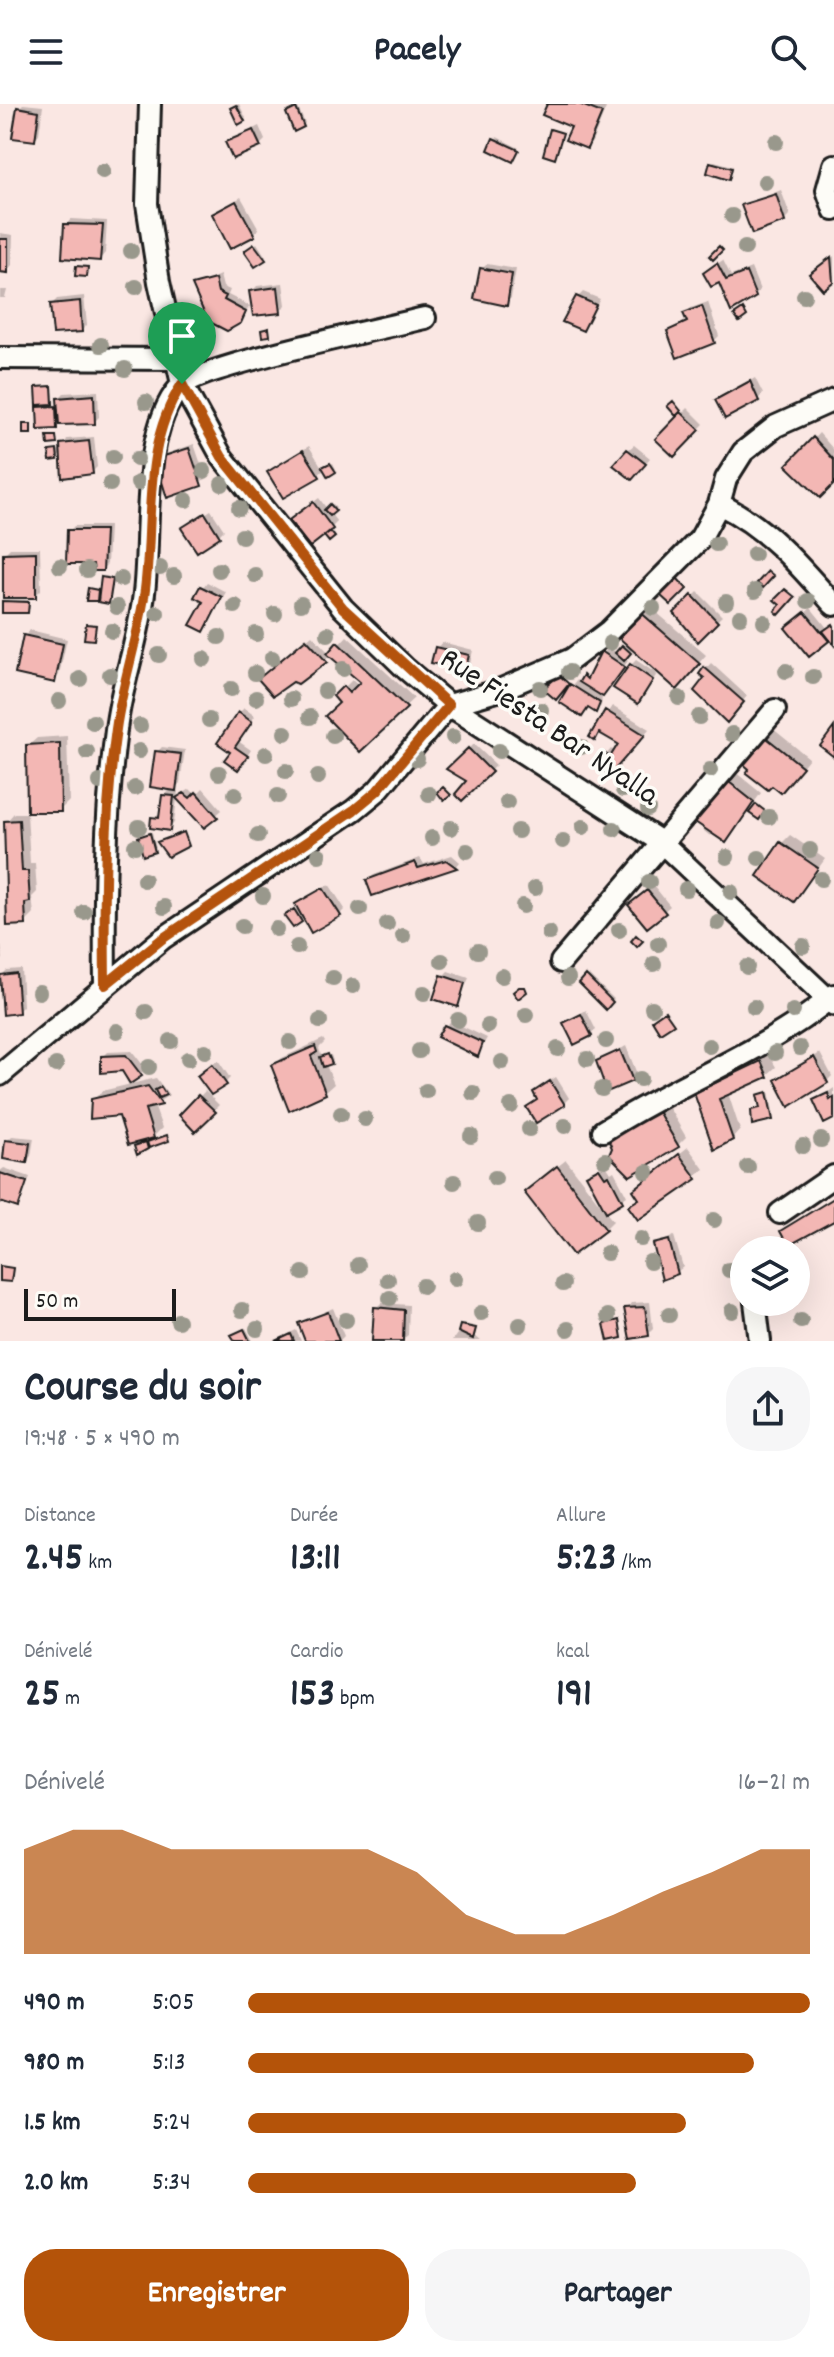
<!DOCTYPE html>
<html lang="fr">
<head>
<meta charset="utf-8">
<style>
  :root { --surface:#fff; --page:#f6f6f7; --text:#1f2937; --muted:#747a83; --accent:#b45309 }
  body { margin:0; font-family:Dekko,sans-serif; background:var(--page); color:var(--text); height:100vh; display:flex; flex-direction:column; font-size:30px; white-space:nowrap }
  * { box-sizing:border-box; margin:0 }
  p { font-size:26px; color:var(--muted) }
  .icon { flex:none; width:44px; height:44px; fill:none; stroke:currentColor; stroke-width:2; stroke-linecap:round; stroke-linejoin:round }
  .map { position:relative; height:1237px; overflow:hidden }
  .details { display:flex; flex-direction:column; background:var(--surface); flex:1 }
  .details>* { flex:none }
  .fabs { position:absolute; left:730px; top:1132px; display:grid; gap:16px }
  .fabs a { display:grid; place-items:center; width:80px; height:80px; border-radius:50%; background:var(--surface); box-shadow:0 8px 32px #0002; font-size:40px }
  .scale { position:absolute; left:24px; bottom:20px; width:152px; box-sizing:border-box; padding-left:8px; border:4px solid #1c1c1c; border-top:0; font-size:22px; line-height:28px; white-space:nowrap; color:#1c1c1c; -webkit-text-stroke:6px #fdfcf7; paint-order:stroke }
  .pin { position:absolute; display:grid; place-items:center; width:68px; height:68px; color:#fff; margin:-82px -34px; border-radius:50% 50% 50% 0; rotate:-45deg; box-shadow:0 0 8px #0007 }
  .pin .icon { rotate:45deg }
  .round { display:grid; place-items:center; flex:none; width:84px; height:84px; border-radius:32px; background:var(--page) }
  .headline { display:flex; align-items:center; justify-content:space-between; height:136px; padding:0 24px }
  h1 { font-size:44px; font-weight:700; line-height:60px }
  .figures { display:grid; grid-template-columns:repeat(3,1fr); gap:12px; height:136px; padding:8px 24px }
  .figures div { display:grid; align-content:center }
  .figures b { font-size:40px; font-weight:700 }
  .figures small { font-size:22px; font-weight:400 }
  .figures p { font-size:22px }
  .chart { height:224px; padding:16px 24px }
  .chart p { display:flex; justify-content:space-between }
  .chart svg { width:100%; height:144px; margin-top:8px; fill:var(--accent); opacity:.7 }
  .action { display:flex; gap:16px; margin-top:auto; padding:16px 24px }
  .action a { flex:1; height:92px; border-radius:32px; background:var(--accent); color:#fff; font-size:32px; font-weight:700; line-height:92px; text-align:center }
  .action a+a { background:var(--page); color:var(--text) }
  ul { padding:0 24px; list-style:none; font-size:26px }
  li { display:grid; grid-template-columns:128px 96px 1fr; align-items:center; height:60px }
  li i { height:20px; border-radius:10px; background:var(--accent) }
  header { display:flex; justify-content:space-between; align-items:center; height:104px; padding:0 24px; background:var(--surface); font-size:36px; font-weight:700 }
  .map>svg:first-child { display:block }
</style>
</head>
<body>
<header><svg class="icon" aria-label="menu" viewBox="0 0 24 24"><path d="M4 6h16M4 12h16M4 18h16"/></svg>Pacely<svg class="icon" aria-label="search" viewBox="0 0 24 24"><circle cx="10" cy="10" r="6"/><path d="M15 15l6 6"/></svg></header>
<div class="map">
<svg width="834" height="1237" viewBox="0 0 834 1237">
  <rect width="100%" height="100%" fill="#fae7e3"/>
  <filter id="ink" filterUnits="userSpaceOnUse"><feTurbulence type="fractalNoise" baseFrequency=".0125" numOctaves="2"/><feDisplacementMap in="SourceGraphic" scale="16" xChannelSelector="R" yChannelSelector="G"/><feConvolveMatrix kernelMatrix="1 2 1 2 8 2 1 2 1" color-interpolation-filters="sRGB"/></filter>
  <g filter="url(#ink)">
    <path fill="#0003" d="M 23,0 L 43,2 L 39,30 L 34,35 L 19,4 Z
      M 239,0 L 246,14 L 244,16 L 234,3 Z
      M 549,0 L 596,0 L 606,4 L 592,38 L 587,43 L 573,22 Z
      M 298,4 L 305,19 L 303,21 L 290,7 Z
      M 259,22 L 265,36 L 260,41 L 227,38 Z
      M 497,33 L 519,44 L 515,53 L 491,45 Z
      M 714,57 L 733,62 L 728,73 L 712,59 Z
      M 781,86 L 790,111 L 784,117 L 743,102 Z
      M 241,93 L 259,125 L 253,130 L 214,110 Z
      M 71,115 L 107,117 L 105,149 L 100,155 L 66,121 Z
      M 0,129 L 13,131 L 12,161 L 7,167 L 0,166 Z
      M 257,139 L 266,153 L 256,161 L 247,147 Z
      M 834,152 L 834,173 L 824,183 L 817,165 Z
      M 723,156 L 731,172 L 751,164 L 760,186 L 755,192 L 720,176 L 711,164 Z
      M 487,160 L 516,165 L 511,194 L 506,199 L 482,165 Z
      M 220,171 L 223,183 L 230,186 L 228,191 L 250,202 L 240,217 L 203,212 L 206,209 L 194,182 Z
      M 283,179 L 286,201 L 280,207 L 251,188 L 257,182 Z
      M 0,186 L 7,186 L 5,194 L 0,194 Z
      M 583,188 L 600,195 L 583,225 L 578,193 Z
      M 84,192 L 87,221 L 82,226 L 52,200 L 57,195 Z
      M 708,198 L 719,232 L 714,237 L 669,228 L 688,216 L 686,209 L 691,204 Z
      M 755,274 L 763,290 L 758,295 L 717,296 Z
      M 53,281 L 54,296 L 49,301 L 60,301 L 59,294 L 64,289 L 98,287 L 99,313 L 94,318 L 58,319 L 56,323 L 39,304 L 44,298 L 38,284 Z
      M 688,304 L 704,320 L 674,350 L 658,335 Z
      M 819,329 L 834,346 L 834,377 L 789,361 Z
      M 94,333 L 97,363 L 92,368 L 62,350 L 57,354 L 51,348 L 62,345 L 67,335 Z
      M 194,340 L 206,375 L 169,391 L 163,351 Z
      M 634,341 L 650,354 L 637,369 L 628,346 Z
      M 309,342 L 323,365 L 333,359 L 336,365 L 326,364 L 318,371 L 269,368 Z
      M 319,394 L 327,405 L 333,400 L 336,403 L 330,409 L 337,418 L 331,424 L 335,430 L 330,435 L 327,432 L 331,424 L 297,411 Z
      M 211,406 L 224,426 L 219,431 L 189,420 Z
      M 74,422 L 109,422 L 107,460 L 102,465 L 69,427 Z
      M 10,444 L 40,444 L 41,486 L 35,492 L 5,449 Z
      M 105,472 L 114,474 L 111,496 L 88,495 L 90,485 L 102,484 Z
      M 207,478 L 226,488 L 204,525 L 205,497 L 196,492 Z
      M 698,488 L 722,512 L 698,535 L 677,509 Z
      M 6,496 L 30,496 L 30,505 L 4,498 Z
      M 648,501 L 706,551 L 685,575 L 634,544 L 624,554 L 628,557 L 602,592 L 601,602 L 596,607 L 589,602 L 582,610 L 561,597 L 577,576 L 581,579 L 592,569 L 608,543 L 617,549 L 627,539 L 620,532 Z
      M 811,504 L 828,525 L 834,521 L 834,538 L 830,533 L 810,550 L 793,519 Z
      M 30,526 L 67,535 L 59,571 L 54,576 L 25,532 Z
      M 312,531 L 330,550 L 347,532 L 414,594 L 360,645 L 341,599 L 344,584 L 352,576 L 359,582 L 363,578 L 331,551 L 298,578 L 266,570 Z
      M 442,538 L 473,546 L 470,560 L 465,565 L 437,544 Z
      M 636,556 L 657,570 L 642,593 L 631,561 Z
      M 711,559 L 747,592 L 731,612 L 702,569 Z
      M 612,602 L 649,625 L 615,663 L 606,651 L 611,645 L 615,648 L 621,639 L 599,629 L 591,633 Z
      M 244,604 L 255,612 L 238,637 L 251,646 L 243,658 L 233,647 L 239,609 Z
      M 772,624 L 809,654 L 789,679 L 744,658 Z
      M 67,632 L 69,697 L 60,706 L 28,642 L 37,634 Z
      M 474,640 L 496,661 L 462,694 L 469,676 L 450,665 Z
      M 162,643 L 185,646 L 180,679 L 173,687 L 178,687 L 174,719 L 169,724 L 153,714 L 162,709 L 164,692 L 172,684 L 157,648 Z
      M 729,663 L 761,689 L 726,737 L 713,728 L 710,732 L 704,727 Z
      M 203,684 L 222,706 L 205,721 L 184,689 L 190,685 L 196,691 Z
      M 14,709 L 27,709 L 30,759 L 35,759 L 37,788 L 32,793 L 34,810 L 25,819 L 6,718 Z
      M 152,728 L 156,745 L 154,747 L 140,733 Z
      M 790,731 L 825,755 L 802,787 L 782,739 Z
      M 452,751 L 460,758 L 456,763 L 373,789 L 368,776 L 374,771 L 420,754 L 424,760 Z
      M 329,780 L 345,805 L 340,810 L 312,826 L 305,812 L 301,816 L 289,810 L 300,803 L 303,795 Z
      M 654,782 L 670,802 L 647,822 L 636,796 Z
      M 0,834 L 3,855 L 0,857 Z
      M 21,865 L 23,902 L 18,907 L 2,871 L 7,866 Z
      M 448,867 L 469,874 L 457,901 L 443,872 Z
      M 589,871 L 614,895 L 606,903 L 581,879 Z
      M 586,906 L 596,926 L 590,931 L 565,919 Z
      M 451,917 L 487,934 L 478,950 L 446,922 Z
      M 323,935 L 325,938 L 319,944 L 322,955 L 331,951 L 333,957 L 326,961 L 334,980 L 325,988 L 273,962 L 282,954 Z
      M 626,942 L 637,970 L 632,975 L 598,958 Z
      M 132,947 L 146,965 L 131,977 L 123,964 L 103,953 L 108,948 Z
      M 820,949 L 832,972 L 827,977 L 783,972 Z
      M 769,951 L 776,963 L 767,971 L 728,989 L 740,1026 L 732,1035 L 696,989 L 704,981 Z
      M 218,956 L 230,974 L 225,979 L 204,967 Z
      M 556,973 L 569,994 L 564,999 L 539,995 L 541,983 Z
      M 156,974 L 169,991 L 154,1001 L 162,1024 L 152,1034 L 120,1010 L 93,996 L 102,987 Z
      M 834,984 L 834,1013 L 816,997 Z
      M 205,987 L 219,1001 L 195,1025 L 182,1011 Z
      M 769,987 L 774,1012 L 772,1014 L 753,1007 L 761,1003 L 759,992 Z
      M 665,997 L 686,1033 L 678,1041 L 611,1050 Z
      M 12,1032 L 34,1034 L 31,1052 L 26,1057 L 7,1037 Z
      M 688,1043 L 704,1065 L 639,1114 L 631,1103 L 640,1093 L 644,1078 Z
      M 566,1056 L 603,1104 L 588,1072 L 605,1060 L 611,1069 L 614,1067 L 627,1092 L 605,1107 L 613,1117 L 605,1125 L 535,1080 Z
      M 4,1064 L 30,1073 L 18,1102 L 0,1096 L 0,1067 Z
      M 674,1132 L 683,1163 L 677,1168 L 655,1141 Z
      M 650,1198 L 653,1225 L 648,1230 L 627,1205 L 632,1199 Z
      M 381,1199 L 409,1201 L 408,1231 L 402,1236 L 376,1204 Z
      M 333,1204 L 344,1232 L 339,1237 L 307,1237 L 301,1219 Z
      M 464,1220 L 477,1223 L 475,1232 L 481,1237 L 452,1237 Z
      M 246,1224 L 253,1237 L 237,1237 L 236,1229 Z
      M 296,1226 L 301,1237 L 274,1237 Z"/>
    <path fill="#f3b7b4" stroke="#1c1c1c" stroke-width="2" d="M 547,0 L 579,0 L 602,9 L 587,45 L 565,36 L 571,23 L 542,11 Z
      M 236,1 L 245,17 L 238,21 L 230,4 Z
      M 17,3 L 39,7 L 35,37 L 12,34 Z
      M 296,4 L 304,23 L 294,28 L 286,9 Z
      M 550,25 L 563,29 L 555,55 L 543,51 Z
      M 253,26 L 261,43 L 233,55 L 225,38 Z
      M 493,34 L 519,46 L 513,58 L 488,46 Z
      M 710,58 L 732,64 L 729,76 L 707,69 Z
      M 776,90 L 785,118 L 752,130 L 741,101 Z
      M 236,97 L 255,132 L 230,145 L 212,110 Z
      M 64,120 L 103,121 L 100,157 L 62,154 Z
      M 0,135 L 8,135 L 8,169 L 0,168 Z
      M 254,140 L 266,156 L 255,163 L 244,147 Z
      M 719,142 L 723,146 L 713,156 L 709,152 Z
      M 831,153 L 833,178 L 823,186 L 809,170 Z
      M 717,159 L 726,176 L 746,168 L 756,193 L 731,208 L 719,179 L 711,183 L 703,169 Z
      M 76,162 L 88,163 L 87,173 L 75,172 Z
      M 480,164 L 512,170 L 507,202 L 474,195 Z
      M 215,175 L 218,188 L 226,192 L 224,196 L 246,208 L 241,219 L 227,227 L 200,213 L 205,211 L 192,181 Z
      M 278,183 L 281,209 L 253,212 L 249,187 Z
      M 576,192 L 596,201 L 583,227 L 562,218 Z
      M 80,197 L 82,228 L 53,230 L 50,200 Z
      M 702,202 L 715,239 L 677,254 L 667,227 L 687,218 L 683,209 Z
      M 743,205 L 747,212 L 739,218 L 734,211 Z
      M 269,224 L 270,232 L 262,233 L 261,226 Z
      M 750,277 L 759,297 L 725,315 L 715,296 Z
      M 52,282 L 53,300 L 37,301 L 36,283 Z
      M 94,291 L 95,320 L 59,321 L 57,294 Z
      M 673,297 L 681,307 L 676,312 L 667,302 Z
      M 56,302 L 57,325 L 38,326 L 37,303 Z
      M 681,308 L 700,326 L 674,353 L 655,335 Z
      M 23,320 L 31,320 L 31,330 L 23,330 Z
      M 47,332 L 56,332 L 57,340 L 48,341 Z
      M 813,333 L 834,356 L 834,380 L 820,394 L 786,361 Z
      M 89,337 L 93,370 L 62,374 L 60,340 Z
      M 189,344 L 202,382 L 167,394 L 155,355 Z
      M 627,345 L 646,360 L 632,376 L 613,361 Z
      M 57,346 L 58,356 L 50,357 L 49,347 Z
      M 303,346 L 320,373 L 283,394 L 267,368 Z
      M 330,359 L 336,368 L 328,373 L 322,363 Z
      M 313,398 L 333,425 L 310,443 L 289,416 Z
      M 330,400 L 336,407 L 330,412 L 324,406 Z
      M 205,409 L 220,433 L 197,448 L 181,424 Z
      M 67,426 L 105,426 L 103,467 L 94,467 L 93,460 L 66,460 Z
      M 330,427 L 335,433 L 329,438 L 324,432 Z
      M 36,448 L 36,494 L 3,494 L 3,449 Z
      M 768,467 L 774,472 L 763,484 L 757,479 Z
      M 101,473 L 113,475 L 109,500 L 98,498 Z
      M 677,474 L 687,485 L 671,501 L 660,491 Z
      M 200,482 L 222,493 L 204,528 L 190,521 L 203,498 L 194,493 Z
      M 88,484 L 98,486 L 97,497 L 86,497 Z
      M 785,485 L 795,493 L 779,511 L 775,507 L 780,501 L 774,496 Z
      M 692,491 L 718,518 L 698,538 L 674,509 Z
      M 2,497 L 29,498 L 28,509 L 2,509 Z
      M 639,507 L 700,560 L 677,586 L 617,532 Z
      M 805,508 L 829,537 L 809,553 L 785,524 Z
      M 86,520 L 96,521 L 94,536 L 84,535 Z
      M 833,520 L 834,522 L 834,541 L 823,527 Z
      M 23,531 L 63,540 L 55,579 L 15,570 Z
      M 306,535 L 327,558 L 298,580 L 293,578 L 273,592 L 258,575 Z
      M 337,538 L 407,604 L 360,648 L 325,612 L 339,599 L 333,592 L 343,582 L 349,589 L 360,578 L 327,550 Z
      M 622,541 L 631,549 L 624,557 L 615,549 Z
      M 435,543 L 469,551 L 465,567 L 431,559 Z
      M 601,547 L 625,563 L 603,593 L 579,578 L 583,571 L 587,575 Z
      M 630,560 L 653,576 L 638,600 L 613,584 Z
      M 704,563 L 744,598 L 727,619 L 694,587 L 704,574 L 699,570 Z
      M 559,571 L 569,580 L 556,596 L 543,585 Z
      M 570,580 L 600,599 L 596,609 L 588,604 L 582,613 L 559,598 Z
      M 605,606 L 645,631 L 610,671 L 596,662 L 604,649 L 610,653 L 618,640 L 599,629 L 595,637 L 589,633 Z
      M 238,608 L 252,618 L 235,643 L 248,652 L 238,666 L 224,656 L 230,648 L 217,639 Z
      M 834,623 L 834,653 L 820,642 Z
      M 763,631 L 803,663 L 781,689 L 772,682 L 768,686 L 746,669 L 749,665 L 741,658 Z
      M 60,639 L 61,708 L 27,708 L 26,641 Z
      M 468,644 L 492,668 L 462,697 L 455,690 L 466,677 L 446,665 Z
      M 155,647 L 181,650 L 176,687 L 150,683 Z
      M 719,670 L 754,698 L 726,739 L 692,716 Z
      M 443,683 L 451,691 L 444,697 L 437,688 Z
      M 196,688 L 218,713 L 204,724 L 176,694 L 184,689 L 190,694 Z
      M 162,691 L 174,692 L 170,727 L 150,724 L 151,713 L 159,714 Z
      M 756,700 L 765,707 L 759,716 L 749,709 Z
      M 19,716 L 22,767 L 28,767 L 30,798 L 25,799 L 26,821 L 7,822 L 4,717 Z
      M 184,728 L 189,742 L 168,753 L 157,738 Z
      M 150,729 L 155,748 L 143,752 L 138,733 Z
      M 780,738 L 818,764 L 794,798 L 757,772 Z
      M 446,756 L 457,764 L 372,792 L 366,776 L 415,758 L 418,764 Z
      M 323,784 L 341,812 L 311,829 L 295,800 Z
      M 647,786 L 666,809 L 647,824 L 628,801 Z
      M 294,805 L 302,818 L 293,824 L 284,812 Z
      M 636,831 L 643,837 L 637,843 L 631,837 Z
      M 16,869 L 19,909 L 3,911 L 0,871 Z
      M 441,871 L 465,879 L 458,903 L 433,895 Z
      M 586,871 L 613,898 L 606,906 L 579,879 Z
      M 519,883 L 525,883 L 527,888 L 518,895 L 513,888 Z
      M 665,907 L 674,920 L 660,929 L 652,916 Z
      M 581,910 L 592,932 L 574,941 L 563,919 Z
      M 444,921 L 483,939 L 478,953 L 437,933 Z
      M 315,942 L 317,948 L 311,952 L 326,990 L 289,1007 L 271,961 Z
      M 620,946 L 633,977 L 607,988 L 596,957 Z
      M 328,950 L 332,960 L 323,963 L 320,953 Z
      M 126,951 L 142,972 L 130,980 L 122,967 L 101,969 L 101,952 Z
      M 814,953 L 828,979 L 789,1003 L 775,976 Z
      M 761,957 L 768,973 L 719,995 L 733,1036 L 714,1046 L 694,989 Z
      M 212,960 L 227,981 L 211,991 L 197,972 Z
      M 550,977 L 565,1001 L 536,1019 L 526,1003 L 537,996 L 533,988 Z
      M 148,982 L 162,1001 L 145,1005 L 154,1034 L 128,1041 L 119,1012 L 90,1015 L 91,995 Z
      M 161,983 L 166,991 L 159,994 L 155,986 Z
      M 767,988 L 773,1016 L 752,1021 L 751,1006 L 760,1004 L 757,991 Z
      M 828,989 L 830,996 L 834,993 L 834,1015 L 824,1020 L 813,996 Z
      M 198,991 L 216,1008 L 195,1028 L 179,1011 Z
      M 656,1004 L 679,1043 L 630,1072 L 609,1051 L 612,1044 L 607,1033 Z
      M 167,1031 L 169,1037 L 149,1044 L 147,1038 Z
      M 5,1036 L 30,1039 L 27,1059 L 3,1055 Z
      M 146,1038 L 148,1045 L 137,1051 L 134,1042 Z
      M 679,1050 L 697,1075 L 638,1116 L 628,1102 L 639,1095 L 633,1086 Z
      M 557,1062 L 606,1126 L 573,1151 L 524,1088 Z
      M 599,1064 L 605,1073 L 609,1071 L 623,1098 L 606,1108 L 586,1071 Z
      M 0,1069 L 27,1078 L 18,1104 L 0,1098 Z
      M 834,1094 L 834,1117 L 788,1142 L 780,1127 Z
      M 669,1136 L 678,1170 L 662,1176 L 653,1140 Z
      M 0,1162 L 13,1164 L 11,1178 L 0,1177 Z
      M 374,1203 L 404,1206 L 403,1237 L 372,1237 Z
      M 645,1203 L 649,1232 L 630,1235 L 624,1204 Z
      M 328,1208 L 339,1237 L 305,1237 L 298,1219 Z
      M 619,1216 L 622,1234 L 608,1237 L 604,1220 Z
      M 460,1221 L 476,1224 L 473,1235 L 458,1228 Z
      M 244,1225 L 250,1237 L 235,1237 L 231,1231 Z
      M 291,1230 L 294,1237 L 276,1237 Z"/>
    <g fill="none" stroke-linecap="round" stroke-linejoin="round">
      <defs>
        <path id="street" d="M 150,0 L 147,100 L 159,178 L 182,280 L 222,353 L 343,504 L 406,565 L 449,601 L 661,738 L 834,901
          M 834,61 L 827,86 L 834,106
          M 0,254 L 176,255
          M 719,400 C 767,423 799,461 834,501
          M 561,858 L 775,606
          M 105,881 C 104,796 105,711 116,626 C 121,580 139,536 144,489 C 151,432 140,327 180,283 C 197,263 387,223 425,214
          M 0,971 L 162,835 L 354,706 L 377,687 L 449,601 L 497,587 L 572,555 L 609,527 L 700,435 L 719,400 L 726,375 L 743,348 L 776,322 L 834,296
          M 603,1027 C 677,979 766,948 834,891
          M 780,1109 L 834,1072
          M 755,1198 L 760,1237"/>
      </defs>
      <use href="#street" stroke="#1c1c1c" stroke-width="26"/>
      <use href="#street" stroke="#fdfcf7" stroke-width="20"/>
    </g>
    <g fill="#99988c">
      <circle cx="776" cy="38" r="8"/>
      <circle cx="103" cy="67" r="8"/>
      <circle cx="765" cy="78" r="8"/>
      <circle cx="732" cy="112" r="8"/>
      <circle cx="745" cy="144" r="8"/>
      <circle cx="131" cy="147" r="8"/>
      <circle cx="136" cy="183" r="8"/>
      <circle cx="804" cy="192" r="8"/>
      <circle cx="101" cy="241" r="8"/>
      <circle cx="125" cy="265" r="8"/>
      <circle cx="146" cy="298" r="8"/>
      <circle cx="113" cy="353" r="8"/>
      <circle cx="137" cy="355" r="8"/>
      <circle cx="204" cy="367" r="8"/>
      <circle cx="138" cy="379" r="8"/>
      <circle cx="110" cy="380" r="8"/>
      <circle cx="222" cy="380" r="8"/>
      <circle cx="186" cy="396" r="8"/>
      <circle cx="239" cy="404" r="8"/>
      <circle cx="242" cy="432" r="8"/>
      <circle cx="716" cy="440" r="8"/>
      <circle cx="754" cy="450" r="8"/>
      <circle cx="60" cy="462" r="8"/>
      <circle cx="160" cy="464" r="8"/>
      <circle cx="87" cy="466" r="8"/>
      <circle cx="219" cy="466" r="8"/>
      <circle cx="255" cy="471" r="8"/>
      <circle cx="174" cy="472" r="8"/>
      <circle cx="121" cy="475" r="8"/>
      <circle cx="755" cy="487" r="8"/>
      <circle cx="808" cy="497" r="8"/>
      <circle cx="726" cy="498" r="8"/>
      <circle cx="301" cy="500" r="8"/>
      <circle cx="235" cy="502" r="8"/>
      <circle cx="117" cy="503" r="8"/>
      <circle cx="653" cy="504" r="8"/>
      <circle cx="157" cy="509" r="8"/>
      <circle cx="275" cy="510" r="8"/>
      <circle cx="740" cy="513" r="8"/>
      <circle cx="764" cy="518" r="8"/>
      <circle cx="112" cy="527" r="8"/>
      <circle cx="256" cy="530" r="8"/>
      <circle cx="328" cy="530" r="8"/>
      <circle cx="219" cy="533" r="8"/>
      <circle cx="610" cy="539" r="8"/>
      <circle cx="159" cy="551" r="8"/>
      <circle cx="272" cy="554" r="8"/>
      <circle cx="204" cy="555" r="8"/>
      <circle cx="343" cy="565" r="8"/>
      <circle cx="786" cy="567" r="8"/>
      <circle cx="569" cy="568" r="8"/>
      <circle cx="255" cy="569" r="8"/>
      <circle cx="110" cy="571" r="8"/>
      <circle cx="813" cy="573" r="8"/>
      <circle cx="80" cy="575" r="8"/>
      <circle cx="540" cy="584" r="8"/>
      <circle cx="231" cy="585" r="8"/>
      <circle cx="325" cy="587" r="8"/>
      <circle cx="256" cy="594" r="8"/>
      <circle cx="679" cy="594" r="8"/>
      <circle cx="291" cy="595" r="8"/>
      <circle cx="59" cy="597" r="8"/>
      <circle cx="541" cy="606" r="8"/>
      <circle cx="310" cy="613" r="8"/>
      <circle cx="699" cy="613" r="8"/>
      <circle cx="209" cy="616" r="8"/>
      <circle cx="93" cy="618" r="8"/>
      <circle cx="140" cy="622" r="8"/>
      <circle cx="285" cy="629" r="8"/>
      <circle cx="732" cy="630" r="8"/>
      <circle cx="562" cy="631" r="8"/>
      <circle cx="333" cy="632" r="8"/>
      <circle cx="453" cy="633" r="8"/>
      <circle cx="581" cy="643" r="8"/>
      <circle cx="139" cy="647" r="8"/>
      <circle cx="499" cy="647" r="8"/>
      <circle cx="87" cy="648" r="8"/>
      <circle cx="266" cy="650" r="8"/>
      <circle cx="417" cy="655" r="8"/>
      <circle cx="710" cy="666" r="8"/>
      <circle cx="286" cy="667" r="8"/>
      <circle cx="219" cy="669" r="8"/>
      <circle cx="318" cy="673" r="8"/>
      <circle cx="100" cy="678" r="8"/>
      <circle cx="135" cy="684" r="8"/>
      <circle cx="623" cy="686" r="8"/>
      <circle cx="235" cy="690" r="8"/>
      <circle cx="429" cy="690" r="8"/>
      <circle cx="278" cy="692" r="8"/>
      <circle cx="507" cy="698" r="8"/>
      <circle cx="648" cy="705" r="8"/>
      <circle cx="769" cy="713" r="8"/>
      <circle cx="139" cy="723" r="8"/>
      <circle cx="583" cy="723" r="8"/>
      <circle cx="451" cy="724" r="8"/>
      <circle cx="614" cy="725" r="8"/>
      <circle cx="518" cy="727" r="8"/>
      <circle cx="258" cy="731" r="8"/>
      <circle cx="432" cy="734" r="8"/>
      <circle cx="563" cy="737" r="8"/>
      <circle cx="135" cy="742" r="8"/>
      <circle cx="810" cy="746" r="8"/>
      <circle cx="467" cy="747" r="8"/>
      <circle cx="319" cy="751" r="8"/>
      <circle cx="727" cy="753" r="8"/>
      <circle cx="759" cy="754" r="8"/>
      <circle cx="821" cy="775" r="8"/>
      <circle cx="144" cy="776" r="8"/>
      <circle cx="649" cy="778" r="8"/>
      <circle cx="535" cy="784" r="8"/>
      <circle cx="686" cy="785" r="8"/>
      <circle cx="731" cy="788" r="8"/>
      <circle cx="263" cy="792" r="8"/>
      <circle cx="523" cy="802" r="8"/>
      <circle cx="164" cy="803" r="8"/>
      <circle cx="360" cy="805" r="8"/>
      <circle cx="84" cy="808" r="8"/>
      <circle cx="718" cy="819" r="8"/>
      <circle cx="387" cy="820" r="8"/>
      <circle cx="242" cy="822" r="8"/>
      <circle cx="276" cy="825" r="8"/>
      <circle cx="619" cy="826" r="8"/>
      <circle cx="549" cy="829" r="8"/>
      <circle cx="403" cy="832" r="8"/>
      <circle cx="658" cy="840" r="8"/>
      <circle cx="803" cy="842" r="8"/>
      <circle cx="297" cy="843" r="8"/>
      <circle cx="478" cy="847" r="8"/>
      <circle cx="442" cy="857" r="8"/>
      <circle cx="654" cy="860" r="8"/>
      <circle cx="747" cy="863" r="8"/>
      <circle cx="502" cy="872" r="8"/>
      <circle cx="333" cy="874" r="8"/>
      <circle cx="568" cy="874" r="8"/>
      <circle cx="353" cy="882" r="8"/>
      <circle cx="39" cy="888" r="8"/>
      <circle cx="424" cy="889" r="8"/>
      <circle cx="754" cy="903" r="8"/>
      <circle cx="652" cy="904" r="8"/>
      <circle cx="793" cy="907" r="8"/>
      <circle cx="146" cy="908" r="8"/>
      <circle cx="526" cy="911" r="8"/>
      <circle cx="458" cy="916" r="8"/>
      <circle cx="320" cy="917" r="8"/>
      <circle cx="488" cy="922" r="8"/>
      <circle cx="117" cy="927" r="8"/>
      <circle cx="171" cy="937" r="8"/>
      <circle cx="606" cy="937" r="8"/>
      <circle cx="290" cy="938" r="8"/>
      <circle cx="709" cy="942" r="8"/>
      <circle cx="800" cy="944" r="8"/>
      <circle cx="558" cy="945" r="8"/>
      <circle cx="205" cy="947" r="8"/>
      <circle cx="419" cy="947" r="8"/>
      <circle cx="775" cy="949" r="8"/>
      <circle cx="188" cy="955" r="8"/>
      <circle cx="587" cy="955" r="8"/>
      <circle cx="502" cy="958" r="8"/>
      <circle cx="56" cy="961" r="8"/>
      <circle cx="149" cy="963" r="8"/>
      <circle cx="640" cy="975" r="8"/>
      <circle cx="602" cy="985" r="8"/>
      <circle cx="426" cy="987" r="8"/>
      <circle cx="473" cy="989" r="8"/>
      <circle cx="511" cy="1002" r="8"/>
      <circle cx="341" cy="1010" r="8"/>
      <circle cx="365" cy="1015" r="8"/>
      <circle cx="565" cy="1022" r="8"/>
      <circle cx="529" cy="1025" r="8"/>
      <circle cx="471" cy="1032" r="8"/>
      <circle cx="821" cy="1036" r="8"/>
      <circle cx="803" cy="1042" r="8"/>
      <circle cx="605" cy="1056" r="8"/>
      <circle cx="748" cy="1063" r="8"/>
      <circle cx="647" cy="1068" r="8"/>
      <circle cx="495" cy="1074" r="8"/>
      <circle cx="454" cy="1078" r="8"/>
      <circle cx="714" cy="1116" r="8"/>
      <circle cx="478" cy="1119" r="8"/>
      <circle cx="641" cy="1135" r="8"/>
      <circle cx="607" cy="1149" r="8"/>
      <circle cx="650" cy="1158" r="8"/>
      <circle cx="358" cy="1161" r="8"/>
      <circle cx="729" cy="1166" r="8"/>
      <circle cx="303" cy="1169" r="8"/>
      <circle cx="455" cy="1175" r="8"/>
      <circle cx="388" cy="1176" r="8"/>
      <circle cx="563" cy="1180" r="8"/>
      <circle cx="423" cy="1182" r="8"/>
      <circle cx="390" cy="1194" r="8"/>
      <circle cx="242" cy="1206" r="8"/>
      <circle cx="732" cy="1207" r="8"/>
      <circle cx="481" cy="1209" r="8"/>
      <circle cx="669" cy="1211" r="8"/>
      <circle cx="608" cy="1212" r="8"/>
      <circle cx="346" cy="1216" r="8"/>
      <circle cx="178" cy="1217" r="8"/>
      <circle cx="801" cy="1217" r="8"/>
      <circle cx="520" cy="1221" r="8"/>
      <circle cx="257" cy="1225" r="8"/>
      <circle cx="568" cy="1225" r="8"/>
    </g>
  </g>
  <g fill="none" stroke-linecap="round" stroke-linejoin="round" filter="url(#ink)">
    <defs>
      <path id="route" d="M 182,280 L 222,353 L 343,504 L 449,601 L 377,687 L 354,706 L 162,835 L 105,881 C 104,796 104,710 116,625 C 122,581 137,538 144,493 C 155,421 140,344 182,280 Z"/>
    </defs>
    <use href="#route" stroke="#fff" stroke-width="16"/>
    <use href="#route" stroke="#b45309" stroke-width="10"/>
  </g>
  <g text-anchor="middle" dominant-baseline="central" stroke-width="7" stroke-linejoin="round" paint-order="stroke">
    <g font-size="32" fill="#1c1c1c" stroke="#fdfcf7">
      <text transform="translate(548 625) rotate(34)">Rue Fiesta Bar Nyalla</text>
    </g>
  </g>
</svg>
<div class="fabs">
<a><svg class="icon" aria-label="layers" viewBox="0 0 24 24"><path d="M12 4l9 5-9 5-9-5zM3 14l9 5 9-5"/></svg></a>
</div>
<div class="scale">50 m</div>
<div class="pin" style="left:182px;top:280px;background:#1e9e55"><svg class="icon" aria-label="arrive" viewBox="0 0 24 24"><path d="M6 21V4h12l-3 4 3 4H6"/></svg></div>
</div>
<section class="details">
<div class="headline"><div><h1>Course du soir</h1><p>19:48 · 5 × 490 m</p></div><a class="round"><svg class="icon" aria-label="share" viewBox="0 0 24 24"><path d="M12 15V3M7 8l5-5 5 5M5 13v7h14v-7"/></svg></a></div>
<div class="figures">
<div><p>Distance</p><b>2.45<small> km</small></b></div>
<div><p>Durée</p><b>13:11</b></div>
<div><p>Allure</p><b>5:23<small> /km</small></b></div>
</div>
<div class="figures">
<div><p>Dénivelé</p><b>25<small> m</small></b></div>
<div><p>Cardio</p><b>153<small> bpm</small></b></div>
<div><p>kcal</p><b>191</b></div>
</div>
<div class="chart"><p><span>Dénivelé</span>16–21 m</p>
<svg viewBox="0 0 160 44" preserveAspectRatio="none"><path d="M0 44V12L10 6L20 6L30 12L40 12L50 12L60 12L70 12L80 19L90 32L100 38L110 38L120 32L130 25L140 19L150 12L160 12V44z"/></svg>
</div>
<ul>
<li><b>490 m</b>5:05<i style="width:100%"></i></li>
<li><b>980 m</b>5:13<i style="width:90%"></i></li>
<li><b>1.5 km</b>5:24<i style="width:78%"></i></li>
<li><b>2.0 km</b>5:34<i style="width:69%"></i></li>
</ul>
<div class="action"><a>Enregistrer</a><a>Partager</a></div>
</section>
</body>
</html>
